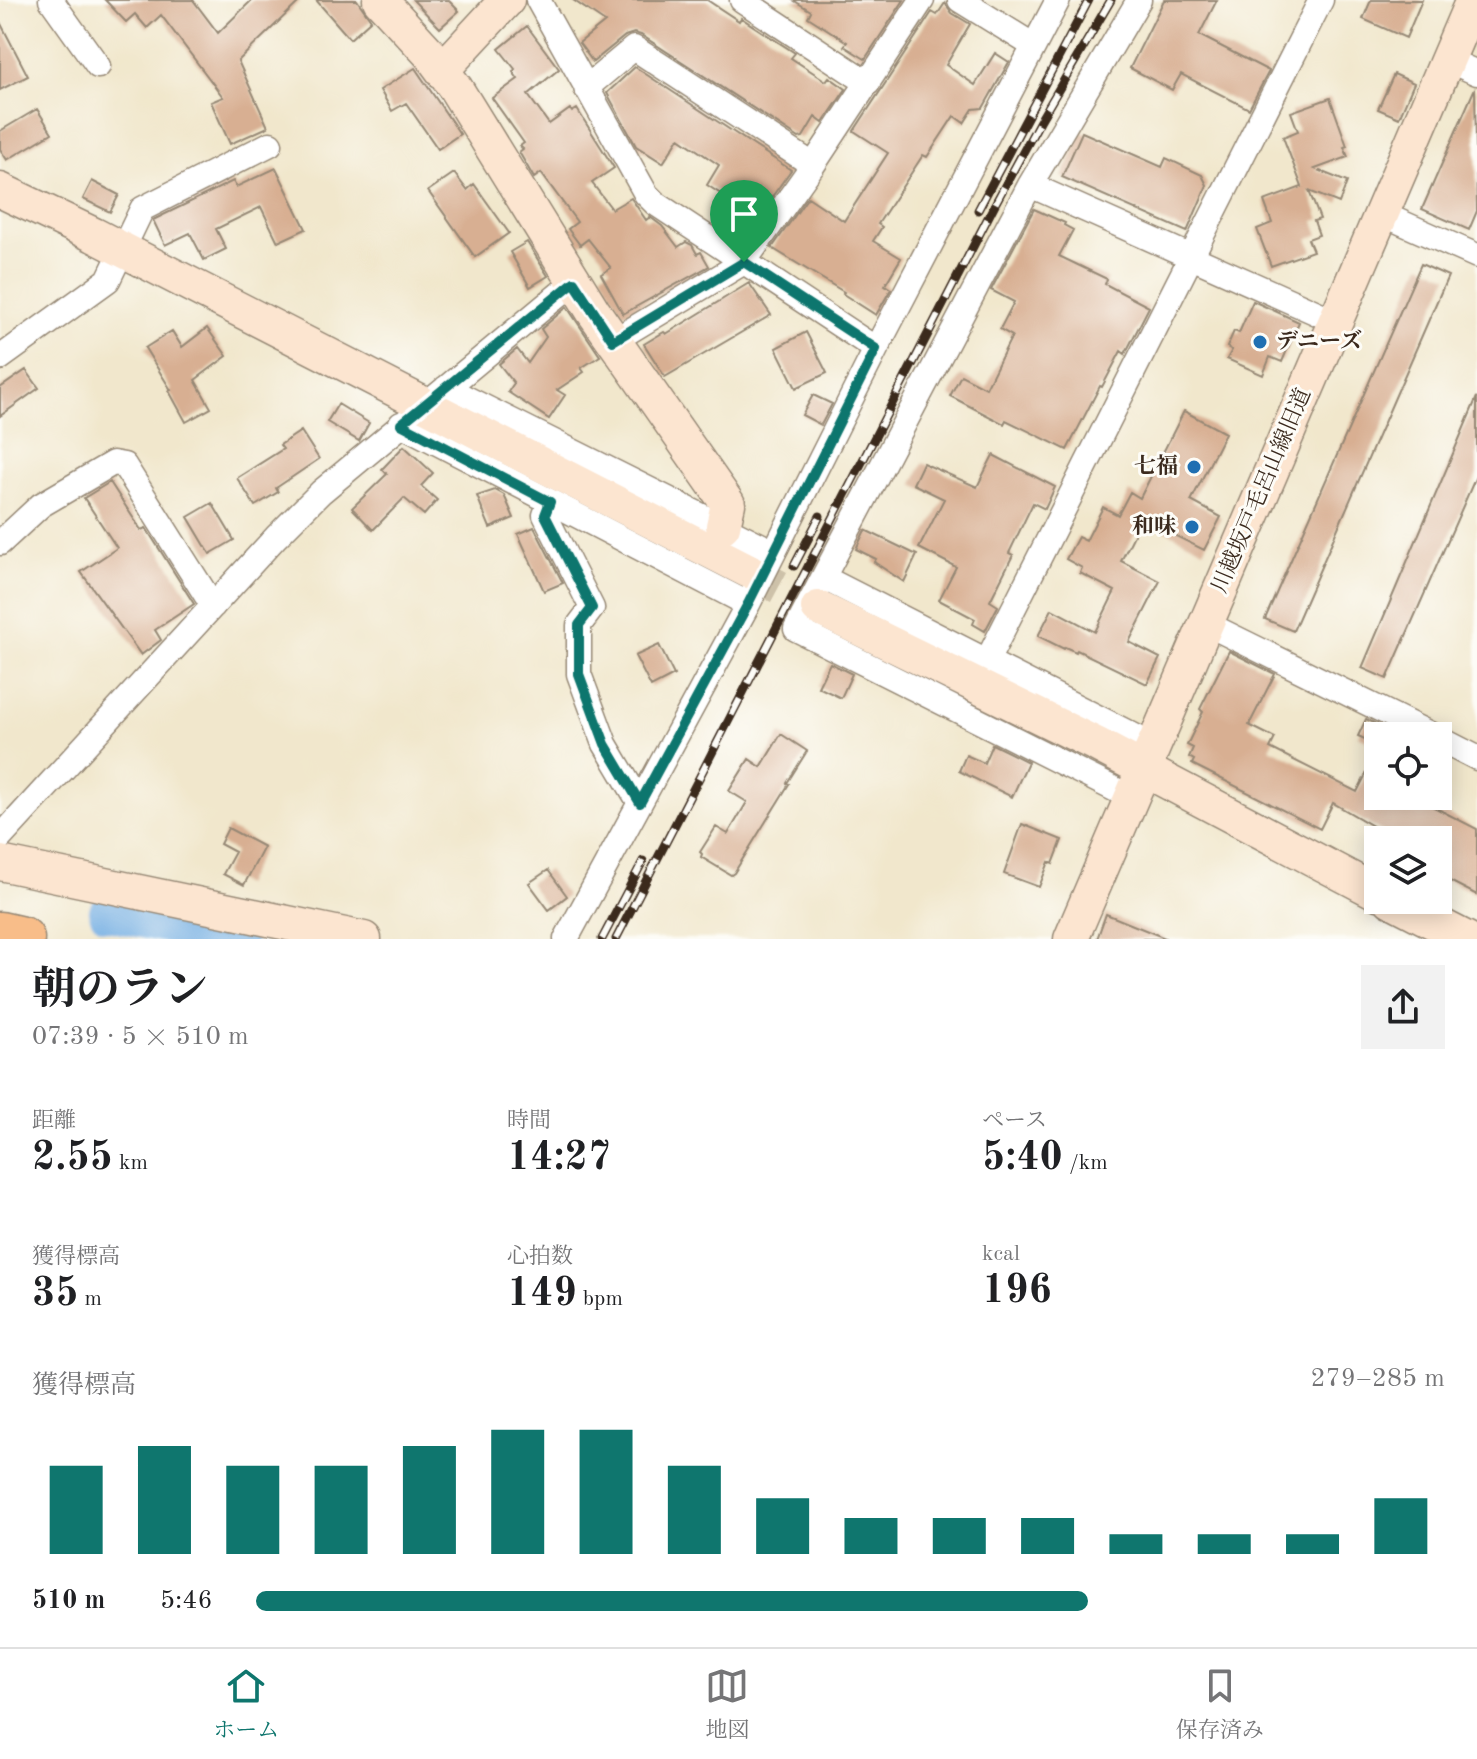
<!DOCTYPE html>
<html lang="ja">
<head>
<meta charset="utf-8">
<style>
  :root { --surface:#fff; --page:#f2f2f2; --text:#202124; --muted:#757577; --line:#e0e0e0; --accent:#0f766e }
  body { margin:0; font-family:"Old Standard TT","Noto Serif JP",serif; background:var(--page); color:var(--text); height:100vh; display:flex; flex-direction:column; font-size:30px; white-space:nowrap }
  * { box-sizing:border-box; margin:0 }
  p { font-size:26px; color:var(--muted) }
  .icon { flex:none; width:44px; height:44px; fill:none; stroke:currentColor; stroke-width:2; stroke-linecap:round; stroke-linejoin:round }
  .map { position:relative; height:939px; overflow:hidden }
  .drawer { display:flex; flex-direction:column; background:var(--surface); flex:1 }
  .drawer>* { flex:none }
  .buttons { position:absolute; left:1364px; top:722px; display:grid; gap:16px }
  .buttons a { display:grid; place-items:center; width:88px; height:88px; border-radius:0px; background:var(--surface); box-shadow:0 4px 20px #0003; font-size:40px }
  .pin { position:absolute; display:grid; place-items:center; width:68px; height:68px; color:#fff; margin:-82px -34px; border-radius:50% 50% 50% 0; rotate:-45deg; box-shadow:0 0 8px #0007 }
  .pin .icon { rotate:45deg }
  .round { display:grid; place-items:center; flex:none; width:84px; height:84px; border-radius:0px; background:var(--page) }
  .summary { display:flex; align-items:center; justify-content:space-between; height:136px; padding:0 32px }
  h1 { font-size:44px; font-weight:700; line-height:60px }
  .figures { display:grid; grid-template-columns:repeat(3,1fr); gap:12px; height:136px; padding:8px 32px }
  .figures div { display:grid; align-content:center }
  .figures b { font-size:40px; font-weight:700 }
  .figures small { font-size:22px; font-weight:400 }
  .figures p { font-size:22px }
  .chart { height:224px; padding:16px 32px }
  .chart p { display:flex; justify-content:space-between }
  .chart svg { width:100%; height:144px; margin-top:8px; stroke:var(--accent); stroke-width:6 }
  ul { padding:0 32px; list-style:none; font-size:26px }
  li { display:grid; grid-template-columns:128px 96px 1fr; align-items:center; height:60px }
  li i { height:20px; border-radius:10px; background:var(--accent) }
  .tabs { display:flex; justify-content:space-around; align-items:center; height:112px; border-top:2px solid var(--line); background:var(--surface); font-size:22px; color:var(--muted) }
  .tabs a { display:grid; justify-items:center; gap:4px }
  .tabs .selected { color:var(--accent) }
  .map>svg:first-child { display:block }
</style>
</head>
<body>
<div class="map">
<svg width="1477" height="939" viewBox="0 0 1477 939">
  <rect width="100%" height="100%" fill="#fdfcf7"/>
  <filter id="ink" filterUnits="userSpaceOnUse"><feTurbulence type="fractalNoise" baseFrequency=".0125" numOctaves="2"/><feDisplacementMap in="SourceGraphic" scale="16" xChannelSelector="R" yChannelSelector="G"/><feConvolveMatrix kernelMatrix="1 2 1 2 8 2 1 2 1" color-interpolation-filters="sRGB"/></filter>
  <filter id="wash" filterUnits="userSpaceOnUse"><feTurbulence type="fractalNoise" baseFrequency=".006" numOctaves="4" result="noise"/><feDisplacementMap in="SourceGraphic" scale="32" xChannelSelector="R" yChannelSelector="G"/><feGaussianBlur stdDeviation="1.8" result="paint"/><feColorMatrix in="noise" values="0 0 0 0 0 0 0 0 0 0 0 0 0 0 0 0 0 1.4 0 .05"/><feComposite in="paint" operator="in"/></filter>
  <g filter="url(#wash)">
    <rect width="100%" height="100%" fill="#f1e7cc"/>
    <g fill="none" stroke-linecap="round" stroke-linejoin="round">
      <path stroke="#72ade3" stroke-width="38" d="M 108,912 L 237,939"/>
    </g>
    <g id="blocks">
      <path fill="#d8af92" d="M 105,0 L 193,0 L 218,33 L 252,0 L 301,0 L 238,61 L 268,127 L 230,144 L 211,102 L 223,97 L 161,15 L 147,28 L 135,14 L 126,22 Z
        M 316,0 L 357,0 L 371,20 L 350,39 Z
        M 413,0 L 448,0 L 459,11 L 440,28 Z
        M 573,0 L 707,0 L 739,21 L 741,18 L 795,53 L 791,58 L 826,81 L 829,77 L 846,89 L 823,123 L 815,117 L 803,137 L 799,138 L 641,35 L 634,33 L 625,36 L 593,62 L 579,43 L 605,22 Z
        M 793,0 L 904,0 L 865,59 L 844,46 L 847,42 L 808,17 L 811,11 Z
        M 1164,0 L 1217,0 L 1199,35 L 1269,71 L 1249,109 L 1181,74 L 1172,90 L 1130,68 Z
        M 1371,0 L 1422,0 L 1406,38 L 1363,19 Z
        M 945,3 L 952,13 L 970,24 L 946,65 L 975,85 L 995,53 L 1009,62 L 983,108 L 973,109 L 964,123 L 954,116 L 927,157 L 923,155 L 878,224 L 882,227 L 873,241 L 901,258 L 885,285 L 891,289 L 876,315 L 843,294 L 844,292 L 772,248 L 808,197 L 844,221 L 888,153 L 854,131 L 932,12 L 937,15 Z
        M 0,22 L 28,76 L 0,90 Z
        M 527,26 L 559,69 L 528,95 L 549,124 L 570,109 L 572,112 L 577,109 L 614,168 L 592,183 L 612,209 L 631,198 L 646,220 L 650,217 L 662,226 L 678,247 L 686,242 L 692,245 L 697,254 L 701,252 L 709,266 L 623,314 L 601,274 L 611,268 L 588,239 L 580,245 L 568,229 L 577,222 L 541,173 L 534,178 L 519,152 L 523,149 L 520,146 L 524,143 L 492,98 L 518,79 L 513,72 L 515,69 L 499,49 Z
        M 635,67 L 791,170 L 749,229 L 722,210 L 730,200 L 707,185 L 719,165 L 679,138 L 663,163 L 636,146 L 607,93 Z
        M 415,68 L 460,134 L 438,149 L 406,103 L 392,111 L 380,90 Z
        M 1394,74 L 1414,83 L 1399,118 L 1378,109 Z
        M 1475,88 L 1477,211 L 1469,230 L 1422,209 Z
        M 1330,98 L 1347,146 L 1344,147 L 1348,157 L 1315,169 L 1347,182 L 1339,203 L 1309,191 L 1320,219 L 1314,221 L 1319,235 L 1308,239 L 1313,251 L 1271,266 L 1257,229 L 1272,223 L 1264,201 L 1302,187 L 1283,137 L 1298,131 L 1291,112 Z
        M 37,109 L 52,133 L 7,160 L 0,149 L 0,131 Z
        M 1082,132 L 1162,167 L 1166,158 L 1202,175 L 1207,185 L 1187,232 L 1062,177 Z
        M 276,168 L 306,229 L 278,242 L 261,207 L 216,229 L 226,249 L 204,260 L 190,233 L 165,245 L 153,220 L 233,181 L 236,187 Z
        M 454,173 L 467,190 L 474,184 L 509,233 L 475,257 L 428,191 Z
        M 92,181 L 119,195 L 110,212 L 83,199 Z
        M 1034,209 L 1065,223 L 1064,225 L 1073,230 L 1059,256 L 1107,279 L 1105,284 L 1149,307 L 1125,354 L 1121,351 L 1102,387 L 1100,386 L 1067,450 L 1006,420 L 1004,424 L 950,396 L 961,375 L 986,388 L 1012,336 L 1000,329 L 1014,302 L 991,290 Z
        M 527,242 L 548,276 L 530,287 L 510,252 Z
        M 1421,264 L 1448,276 L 1293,631 L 1265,619 Z
        M 749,283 L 771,315 L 665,377 L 644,344 L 664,332 L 666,334 Z
        M 1253,301 L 1299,322 L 1282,362 L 1270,357 L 1263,375 L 1227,359 L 1232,350 L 1227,347 L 1234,331 L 1239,333 Z
        M 567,307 L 600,356 L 581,368 L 584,372 L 557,390 L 565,395 L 549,419 L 508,392 L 514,383 L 499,364 L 517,349 L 528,363 L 546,337 L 541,329 Z
        M 207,328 L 227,356 L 195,380 L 211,408 L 186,422 L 169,391 L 171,390 L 145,348 L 172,331 L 182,347 Z
        M 806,332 L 827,373 L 796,388 L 776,348 Z
        M 26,370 L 39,388 L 0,416 L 0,388 Z
        M 813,395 L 832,404 L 821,425 L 802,415 Z
        M 1477,397 L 1477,474 L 1387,679 L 1362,668 Z
        M 338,404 L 369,423 L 359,441 L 327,422 Z
        M 1184,411 L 1225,433 L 1191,501 L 1221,517 L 1204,550 L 1142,519 L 1121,561 L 1160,581 L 1129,642 L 1160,658 L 1147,684 L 1077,650 L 1076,652 L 1065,647 L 1064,649 L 1038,636 L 1052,609 L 1095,632 L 1115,591 L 1080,573 L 1082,568 L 1066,559 L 1078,537 L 1086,541 L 1103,507 L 1118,515 L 1130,492 L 1140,498 Z
        M 301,431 L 319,459 L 276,488 L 278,492 L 255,506 L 237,478 L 283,449 L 280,445 Z
        M 404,446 L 433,473 L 421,486 L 437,500 L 424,515 L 404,498 L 373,530 L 352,508 L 387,474 L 382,469 Z
        M 993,455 L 1055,487 L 1045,509 L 1033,503 L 1009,553 L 1013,555 L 990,601 L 998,606 L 985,631 L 973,624 L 975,619 L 939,600 L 956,567 L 919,548 L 944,499 L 913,484 L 923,463 L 977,487 Z
        M 110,482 L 141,530 L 146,528 L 194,604 L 155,630 L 161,640 L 141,655 L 81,572 L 117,548 L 84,498 Z
        M 495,490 L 504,495 L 514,518 L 490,528 L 477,496 Z
        M 212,503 L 234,540 L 210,554 L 188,517 Z
        M 534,527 L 563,583 L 544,591 L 518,534 Z
        M 865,530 L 917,555 L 904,582 L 874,562 L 876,559 L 856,549 Z
        M 659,645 L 674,675 L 651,687 L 635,656 Z
        M 1229,651 L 1275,674 L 1249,725 L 1275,738 L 1270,748 L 1357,792 L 1378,751 L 1378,796 L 1432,796 L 1428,804 L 1477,829 L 1477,895 L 1438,875 L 1438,840 L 1386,840 L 1388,835 L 1333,803 L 1320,829 L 1192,764 L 1194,760 L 1189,757 L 1193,748 L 1187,745 L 1203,712 L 1200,709 Z
        M 830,663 L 852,674 L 841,698 L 818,687 Z
        M 1366,719 L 1378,725 L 1378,745 L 1358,736 Z
        M 781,734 L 807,751 L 787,783 L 789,784 L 734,873 L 731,875 L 701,857 L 702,854 L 700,852 L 716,827 L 728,834 L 747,802 L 729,791 L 749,759 L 761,767 Z
        M 992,744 L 1028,762 L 1012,797 L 959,771 L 966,755 L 984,763 Z
        M 1022,824 L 1062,840 L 1053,864 L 1049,862 L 1039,887 L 1004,874 Z
        M 228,828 L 264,847 L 244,885 L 223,874 L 235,852 L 220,844 Z
        M 548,870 L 567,896 L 549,910 L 529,883 Z
        M 1106,914 L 1165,938 L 1165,939 L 1097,939 Z"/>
    </g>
  </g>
  <g filter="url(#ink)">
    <use href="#blocks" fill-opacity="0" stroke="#968875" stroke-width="2"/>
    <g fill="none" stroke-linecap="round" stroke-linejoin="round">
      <path stroke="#cdc1a9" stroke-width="34" stroke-dasharray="34 17" stroke-linecap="butt" d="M 749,571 L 818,608"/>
      <defs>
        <path id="street" d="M 51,0 L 98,66
          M 538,0 L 646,194 L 655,203 L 876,349
          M 742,0 L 868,83
          M 960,0 L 1034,46
          M 1448,60 L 1477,73
          M 586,88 L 634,48 L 813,165
          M 1030,185 L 1335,321
          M 1380,213 L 1477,256
          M 613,341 L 744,262 L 813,165 L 922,0
          M 0,358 L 108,280 L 142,209 L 270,144
          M 446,388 L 774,552
          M 401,424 L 748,604 L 876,349 L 1058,0
          M 550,502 L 545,515 L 592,608 L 579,625 L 579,674 L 605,744 L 640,803
          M 0,543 L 41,505 L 113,463 L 124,465 L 213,606
          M 824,578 L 1152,745
          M 1205,623 L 1434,736
          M 987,661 L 1321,0
          M 1438,738 L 1477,758
          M 1130,797 L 796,629 L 1030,185 L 1139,0
          M 0,838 L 276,537 L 321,492 L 574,282
          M 566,939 L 748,604"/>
        <path id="secondary" d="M 380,0 L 431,55 L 456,89 L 593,311 L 728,504 L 723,526
          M 442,70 L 507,0
          M 0,190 L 94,235 L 749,571
          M 818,608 L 1098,745 L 1378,893
          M 0,863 L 364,939
          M 1391,900 L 1467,939
          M 1071,939 L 1473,0"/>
        <path id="highway" d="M 0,934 L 22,939"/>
      </defs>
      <use href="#street" stroke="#968875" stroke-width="27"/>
      <use href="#secondary" stroke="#968875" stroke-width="37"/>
      <use href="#highway" stroke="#968875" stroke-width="47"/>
      <use href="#street" stroke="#fff" stroke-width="24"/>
      <use href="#secondary" stroke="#fce5d0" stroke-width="34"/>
      <use href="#highway" stroke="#f8bd89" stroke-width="44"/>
      <defs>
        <path id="rail" d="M 978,210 L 1089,0
          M 794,566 L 820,516
          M 602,939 L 643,861
          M 616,939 L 995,204 L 1040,121 L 1111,0"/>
      </defs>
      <use href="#rail" stroke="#3b2a1e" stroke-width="9"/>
      <use href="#rail" stroke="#fdfcf7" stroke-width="6" stroke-dasharray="18" stroke-linecap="butt"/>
    </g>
  </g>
  <g fill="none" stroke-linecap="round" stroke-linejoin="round" filter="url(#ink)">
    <defs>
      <path id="route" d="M 744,262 L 876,349 L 748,604 L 640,803 L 605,744 L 579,674 L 579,625 L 592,608 L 545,515 L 550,502 L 401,424 L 574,282 L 613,341 Z"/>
    </defs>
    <use href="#route" stroke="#fff" stroke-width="16"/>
    <use href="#route" stroke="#0f766e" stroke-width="10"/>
  </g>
  <g fill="#1f6fb2" stroke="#fdfcf7" stroke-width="3">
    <circle cx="1260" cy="342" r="8"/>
    <circle cx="1194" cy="467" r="8"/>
    <circle cx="1192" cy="527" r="8"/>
  </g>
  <g text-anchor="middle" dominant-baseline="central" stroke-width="6" stroke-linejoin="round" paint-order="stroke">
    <g font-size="22" font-weight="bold" fill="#3b2a1e" stroke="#fdfcf7" text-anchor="end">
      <text x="1276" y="342" text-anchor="start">デニーズ</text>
      <text x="1178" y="467">七福</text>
      <text x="1176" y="527">和味</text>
    </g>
    <g font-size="22" fill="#3b2a1e" stroke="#fdfcf7">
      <text transform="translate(1262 491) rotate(-67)">川越坂戸毛呂山線旧道</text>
    </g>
  </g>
</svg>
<div class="buttons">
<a><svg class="icon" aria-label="locate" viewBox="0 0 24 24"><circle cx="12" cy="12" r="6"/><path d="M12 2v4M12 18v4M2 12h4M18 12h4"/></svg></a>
<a><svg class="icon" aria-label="layers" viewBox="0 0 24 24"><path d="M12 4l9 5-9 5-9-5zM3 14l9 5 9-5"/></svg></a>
</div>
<div class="pin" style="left:744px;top:262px;background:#1e9e55"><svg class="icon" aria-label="arrive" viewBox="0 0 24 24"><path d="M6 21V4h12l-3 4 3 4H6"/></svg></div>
</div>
<section class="drawer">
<div class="summary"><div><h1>朝のラン</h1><p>07:39 · 5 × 510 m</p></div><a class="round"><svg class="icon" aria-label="share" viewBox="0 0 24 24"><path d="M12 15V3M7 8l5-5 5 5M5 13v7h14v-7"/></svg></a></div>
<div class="figures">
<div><p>距離</p><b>2.55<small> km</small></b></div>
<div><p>時間</p><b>14:27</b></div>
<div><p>ペース</p><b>5:40<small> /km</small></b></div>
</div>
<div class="figures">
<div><p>獲得標高</p><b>35<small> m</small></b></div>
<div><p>心拍数</p><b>149<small> bpm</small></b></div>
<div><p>kcal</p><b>196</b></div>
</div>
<div class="chart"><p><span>獲得標高</span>279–285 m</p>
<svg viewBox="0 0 160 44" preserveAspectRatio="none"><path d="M5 44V17M15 44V11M25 44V17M35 44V17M45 44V11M55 44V6M65 44V6M75 44V17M85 44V27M95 44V33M105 44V33M115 44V33M125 44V38M135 44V38M145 44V38M155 44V27"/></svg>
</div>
<ul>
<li><b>510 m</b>5:46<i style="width:70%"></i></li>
</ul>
</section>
<nav class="tabs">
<a class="selected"><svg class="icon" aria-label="home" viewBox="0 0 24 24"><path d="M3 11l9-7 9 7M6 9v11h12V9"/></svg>ホーム</a>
<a><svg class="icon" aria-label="map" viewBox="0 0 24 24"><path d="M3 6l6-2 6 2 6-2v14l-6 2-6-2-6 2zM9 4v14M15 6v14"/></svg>地図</a>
<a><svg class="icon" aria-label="saved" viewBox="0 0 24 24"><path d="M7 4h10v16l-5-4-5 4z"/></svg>保存済み</a>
</nav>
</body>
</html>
